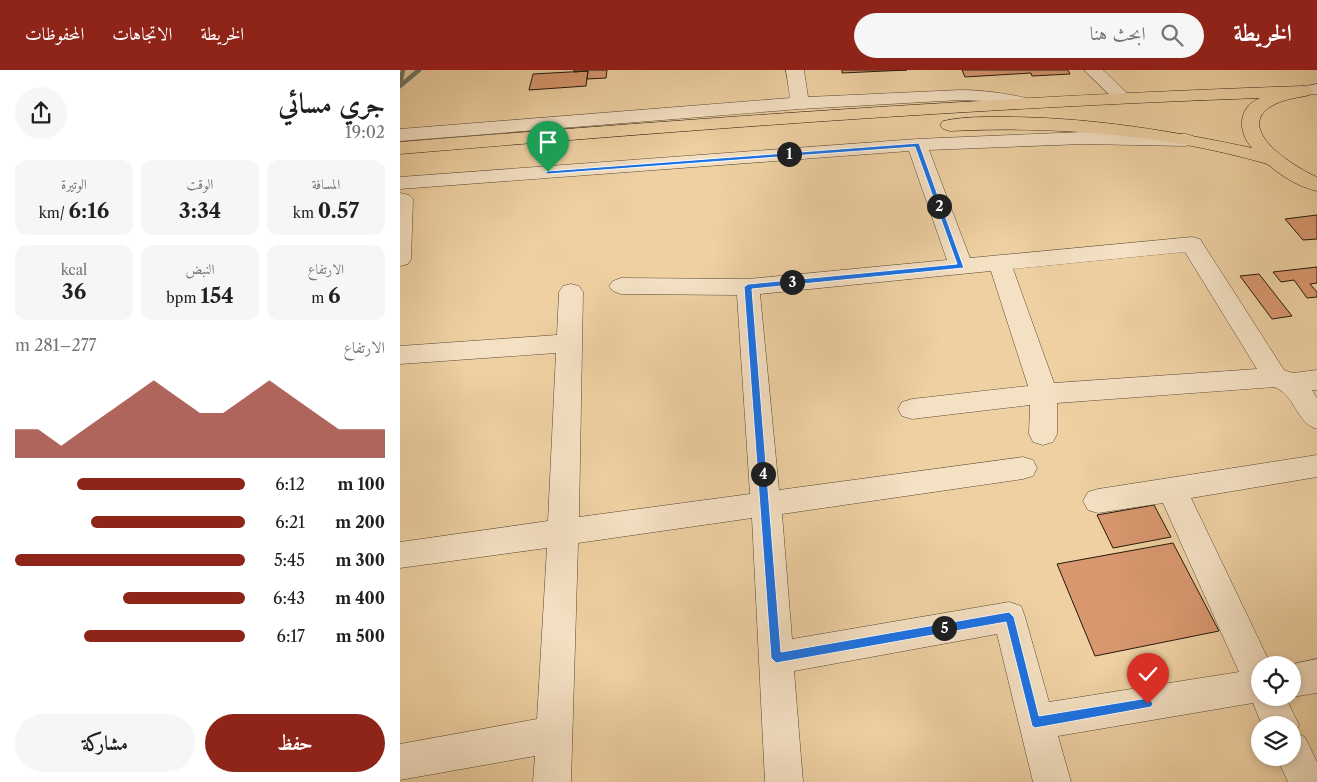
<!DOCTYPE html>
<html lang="ar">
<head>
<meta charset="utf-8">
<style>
  :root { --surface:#fff; --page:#f6f6f6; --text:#202124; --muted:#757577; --accent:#8f2418 }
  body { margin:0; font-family:"Libre Caslon Text",Amiri,serif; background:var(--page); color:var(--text); direction:rtl; height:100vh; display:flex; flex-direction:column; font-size:19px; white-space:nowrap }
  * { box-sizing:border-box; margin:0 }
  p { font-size:16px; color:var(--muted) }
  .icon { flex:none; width:28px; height:28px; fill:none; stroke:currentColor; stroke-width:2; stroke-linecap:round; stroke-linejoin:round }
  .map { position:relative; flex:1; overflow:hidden; direction:ltr }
  .side { display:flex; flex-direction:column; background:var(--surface); width:400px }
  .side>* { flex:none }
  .tools { position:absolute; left:851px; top:586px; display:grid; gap:10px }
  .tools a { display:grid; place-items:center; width:50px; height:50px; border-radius:50%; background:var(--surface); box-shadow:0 2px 8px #0003; font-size:25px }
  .pin { position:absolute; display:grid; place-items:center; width:42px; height:42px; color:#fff; margin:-51px -21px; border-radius:50% 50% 50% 0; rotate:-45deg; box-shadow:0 0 5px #0007 }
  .pin .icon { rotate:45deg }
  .km { position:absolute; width:25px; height:25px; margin:-12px; border-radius:50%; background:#222; color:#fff; font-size:14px; line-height:25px; text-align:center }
  .round { display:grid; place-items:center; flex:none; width:52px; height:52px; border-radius:26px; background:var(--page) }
  .head { display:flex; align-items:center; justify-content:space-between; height:85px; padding:0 15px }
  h1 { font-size:28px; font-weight:800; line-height:38px }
  .figures { display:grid; grid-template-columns:repeat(3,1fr); gap:8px; height:85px; padding:5px 15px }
  .figures div { display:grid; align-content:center; border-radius:12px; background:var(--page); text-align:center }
  .figures b { font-size:21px; font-weight:800 }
  .figures small { font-size:14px; font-weight:400 }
  .figures p { font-size:14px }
  .chart { height:140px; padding:10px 15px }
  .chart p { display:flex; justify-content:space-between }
  .chart svg { width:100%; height:90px; margin-top:5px; fill:var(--accent); opacity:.7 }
  .action { display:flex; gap:10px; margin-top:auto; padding:10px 15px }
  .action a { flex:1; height:58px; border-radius:30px; background:var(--accent); color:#fff; font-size:20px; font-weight:800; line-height:58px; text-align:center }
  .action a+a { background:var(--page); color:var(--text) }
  ul { padding:0 15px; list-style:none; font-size:16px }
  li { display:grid; grid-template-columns:80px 60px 1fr; align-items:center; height:38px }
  li i { height:12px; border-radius:6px; background:var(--accent) }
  header { display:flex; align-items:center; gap:30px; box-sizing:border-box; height:70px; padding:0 25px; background:var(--accent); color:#fff }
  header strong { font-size:24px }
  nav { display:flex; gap:28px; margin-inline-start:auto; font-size:18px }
  .search { width:350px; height:45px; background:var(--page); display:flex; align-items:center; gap:12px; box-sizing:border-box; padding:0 18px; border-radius:28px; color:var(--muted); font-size:19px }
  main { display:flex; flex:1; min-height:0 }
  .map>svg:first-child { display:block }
</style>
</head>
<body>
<header>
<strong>الخريطة</strong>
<div class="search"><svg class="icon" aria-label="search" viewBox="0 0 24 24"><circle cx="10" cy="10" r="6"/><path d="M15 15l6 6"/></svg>ابحث هنا</div>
<nav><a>الخريطة</a><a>الاتجاهات</a><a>المحفوظات</a></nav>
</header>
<main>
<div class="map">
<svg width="917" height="712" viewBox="0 0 917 712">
  <rect width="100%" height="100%" fill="#eed0a3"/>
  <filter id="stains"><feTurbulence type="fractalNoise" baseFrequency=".004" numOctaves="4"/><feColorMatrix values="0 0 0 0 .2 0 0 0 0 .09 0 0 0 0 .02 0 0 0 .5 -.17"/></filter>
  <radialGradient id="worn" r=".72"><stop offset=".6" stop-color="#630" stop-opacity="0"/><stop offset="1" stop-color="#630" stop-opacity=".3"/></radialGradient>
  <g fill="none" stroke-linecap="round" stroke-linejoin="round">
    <path stroke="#6a7768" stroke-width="4.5" d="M 0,14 L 3,0
      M 0,16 L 19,0"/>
  </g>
  <path fill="#d8976f" stroke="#24180b" d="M 174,0 L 207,0 L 206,8 L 187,9 L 188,1 L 174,2 Z
    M 442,0 L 507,0 L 442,3 Z
    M 562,0 L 668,0 L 670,4 L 632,6 L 631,3 L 565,7 Z
    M 188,1 L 186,16 L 129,20 L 133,4 Z
    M 917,145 L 917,169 L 903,170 L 885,149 Z
    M 917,197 L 917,213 L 910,214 L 917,222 L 917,227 L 907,228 L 894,210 L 881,212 L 873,202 Z
    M 859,204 L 892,246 L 872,249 L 840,206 Z
    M 754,435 L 771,467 L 713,478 L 697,445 Z
    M 773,473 L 819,561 L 695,586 L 657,494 Z"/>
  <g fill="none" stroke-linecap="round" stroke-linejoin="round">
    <defs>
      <path id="minor" d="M 386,0 L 404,0 L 408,27 L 560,20 C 582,20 604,23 626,28 L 628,32 L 626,36 L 619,38 L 584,31 L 560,30 L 400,39 L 0,71 L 0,59 L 390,28 Z
        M 684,0 L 703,0 L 732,28 L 729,32 L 723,33 L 717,32 Z
        M 917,14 L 917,24 L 907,24 L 904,20 L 907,16 Z
        M 683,62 L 786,64 L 793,66 L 796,70 L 793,74 L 786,76 L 683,74 L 529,80 L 570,188 L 792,167 L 800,169 L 884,300 L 893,303 L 917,300 L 917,320 L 912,320 L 917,328 L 917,359 C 896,353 895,324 874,317 L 657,333 L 657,364 L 653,372 L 643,375 L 633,372 L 629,364 L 630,335 L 512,349 L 502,346 L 498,339 L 502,332 L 512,329 L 628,316 L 591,201 L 360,224 L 379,420 L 623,387 L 633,390 L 637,398 L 633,406 L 623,409 L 382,444 L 392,569 L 609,532 L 621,536 L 625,547 L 649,632 L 839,602 L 763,433 L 698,443 L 688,440 L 683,431 L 688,422 L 698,419 L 917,385 L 917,407 L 791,428 L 871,595 L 860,595 L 860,628 L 886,628 L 899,655 L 896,663 L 905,667 L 917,692 L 917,712 L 888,712 L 877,688 L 892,688 L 892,655 L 862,655 L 853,633 L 658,666 L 671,712 L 633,712 L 597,564 L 394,601 L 403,712 L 365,712 L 352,448 L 178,473 L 171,712 L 133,712 L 135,686 L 0,710 L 0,674 L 137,649 L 147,478 L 0,498 L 0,472 L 148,451 L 156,283 L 0,294 L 0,276 L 157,265 L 159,222 L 163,216 L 171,214 L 179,216 L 183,222 L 179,447 L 350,424 L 337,225 L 221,224 L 213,221 L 209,216 L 213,211 L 221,208 L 348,209 L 547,190 L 509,81 L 0,119 L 0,107 L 517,69 ZM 785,182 L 857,299 L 654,313 L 613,199 Z
        M 0,123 L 9,125 L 13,129 L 11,189 L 8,194 L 0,196 Z
        M 917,589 L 917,623 L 892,627 L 892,595 L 888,595 Z"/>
      <path id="major" d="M 904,16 L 910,17 L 913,21 L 910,25 C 897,28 882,29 870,37 C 834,61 898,99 917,107 L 917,121 C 903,118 888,110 876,101 C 872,98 869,94 864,93 C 762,64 656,56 550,61 L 543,59 L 540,55 L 543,51 C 565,46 590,47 612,47 C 694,48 772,61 852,78 C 837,61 838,37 860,28 C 573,38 286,60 0,84 L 0,72 C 301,48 602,26 904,16 Z"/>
    </defs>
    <use href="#minor" stroke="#564631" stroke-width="1"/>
    <use href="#major" stroke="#24180b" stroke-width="1"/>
    <use href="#minor" fill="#f4e0c3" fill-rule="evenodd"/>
    <use href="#major" fill="#eed0a3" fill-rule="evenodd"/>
  </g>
  <path fill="#1a73e8" stroke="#fff" d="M 519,73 L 564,198 L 352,219 L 381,582 L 609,542 L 614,547 L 639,646 L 748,628 L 751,630 L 753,634 L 751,637 L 635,658 L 632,656 L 606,552 L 376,593 L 371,588 L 344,217 L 348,214 L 557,194 L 515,77 L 148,104 L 145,102 L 148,101 Z"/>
  <rect width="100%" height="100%" filter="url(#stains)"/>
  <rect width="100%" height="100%" fill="url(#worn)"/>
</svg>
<div class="tools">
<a><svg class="icon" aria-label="locate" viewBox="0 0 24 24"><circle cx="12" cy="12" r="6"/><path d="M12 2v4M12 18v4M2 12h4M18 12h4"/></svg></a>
<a><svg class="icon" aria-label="layers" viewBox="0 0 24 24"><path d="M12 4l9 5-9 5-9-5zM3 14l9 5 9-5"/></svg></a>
</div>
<div class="pin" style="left:148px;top:102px;background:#1e9e55"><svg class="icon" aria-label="arrive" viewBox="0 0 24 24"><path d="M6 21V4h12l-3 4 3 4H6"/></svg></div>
<div class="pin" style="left:748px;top:634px;background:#d93025"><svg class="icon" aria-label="check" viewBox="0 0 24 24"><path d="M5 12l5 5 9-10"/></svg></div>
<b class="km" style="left:389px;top:84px">1</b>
<b class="km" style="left:539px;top:136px">2</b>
<b class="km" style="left:392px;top:212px">3</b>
<b class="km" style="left:363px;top:404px">4</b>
<b class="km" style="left:544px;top:558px">5</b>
</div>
<section class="side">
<div class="head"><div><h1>جري مسائي</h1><p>19:02</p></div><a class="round"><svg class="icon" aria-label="share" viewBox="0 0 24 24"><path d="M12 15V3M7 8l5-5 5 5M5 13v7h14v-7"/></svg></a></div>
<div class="figures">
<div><p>المسافة</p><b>0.57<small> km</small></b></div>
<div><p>الوقت</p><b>3:34</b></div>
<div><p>الوتيرة</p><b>6:16<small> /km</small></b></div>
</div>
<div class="figures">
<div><p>الارتفاع</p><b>6<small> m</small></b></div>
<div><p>النبض</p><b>154<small> bpm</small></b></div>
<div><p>kcal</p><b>36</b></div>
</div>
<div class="chart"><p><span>الارتفاع</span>277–281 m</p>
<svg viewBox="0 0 160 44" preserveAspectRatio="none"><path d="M0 44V30L10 30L20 38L30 30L40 22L50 14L60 6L70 14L80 22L90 22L100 14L110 6L120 14L130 22L140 30L150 30L160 30V44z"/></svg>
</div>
<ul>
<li><b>100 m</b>6:12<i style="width:73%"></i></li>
<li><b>200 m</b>6:21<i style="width:67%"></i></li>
<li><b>300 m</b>5:45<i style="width:100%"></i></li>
<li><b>400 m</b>6:43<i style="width:53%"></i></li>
<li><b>500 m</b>6:17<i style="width:70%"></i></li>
</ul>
<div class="action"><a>حفظ</a><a>مشاركة</a></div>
</section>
</main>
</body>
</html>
